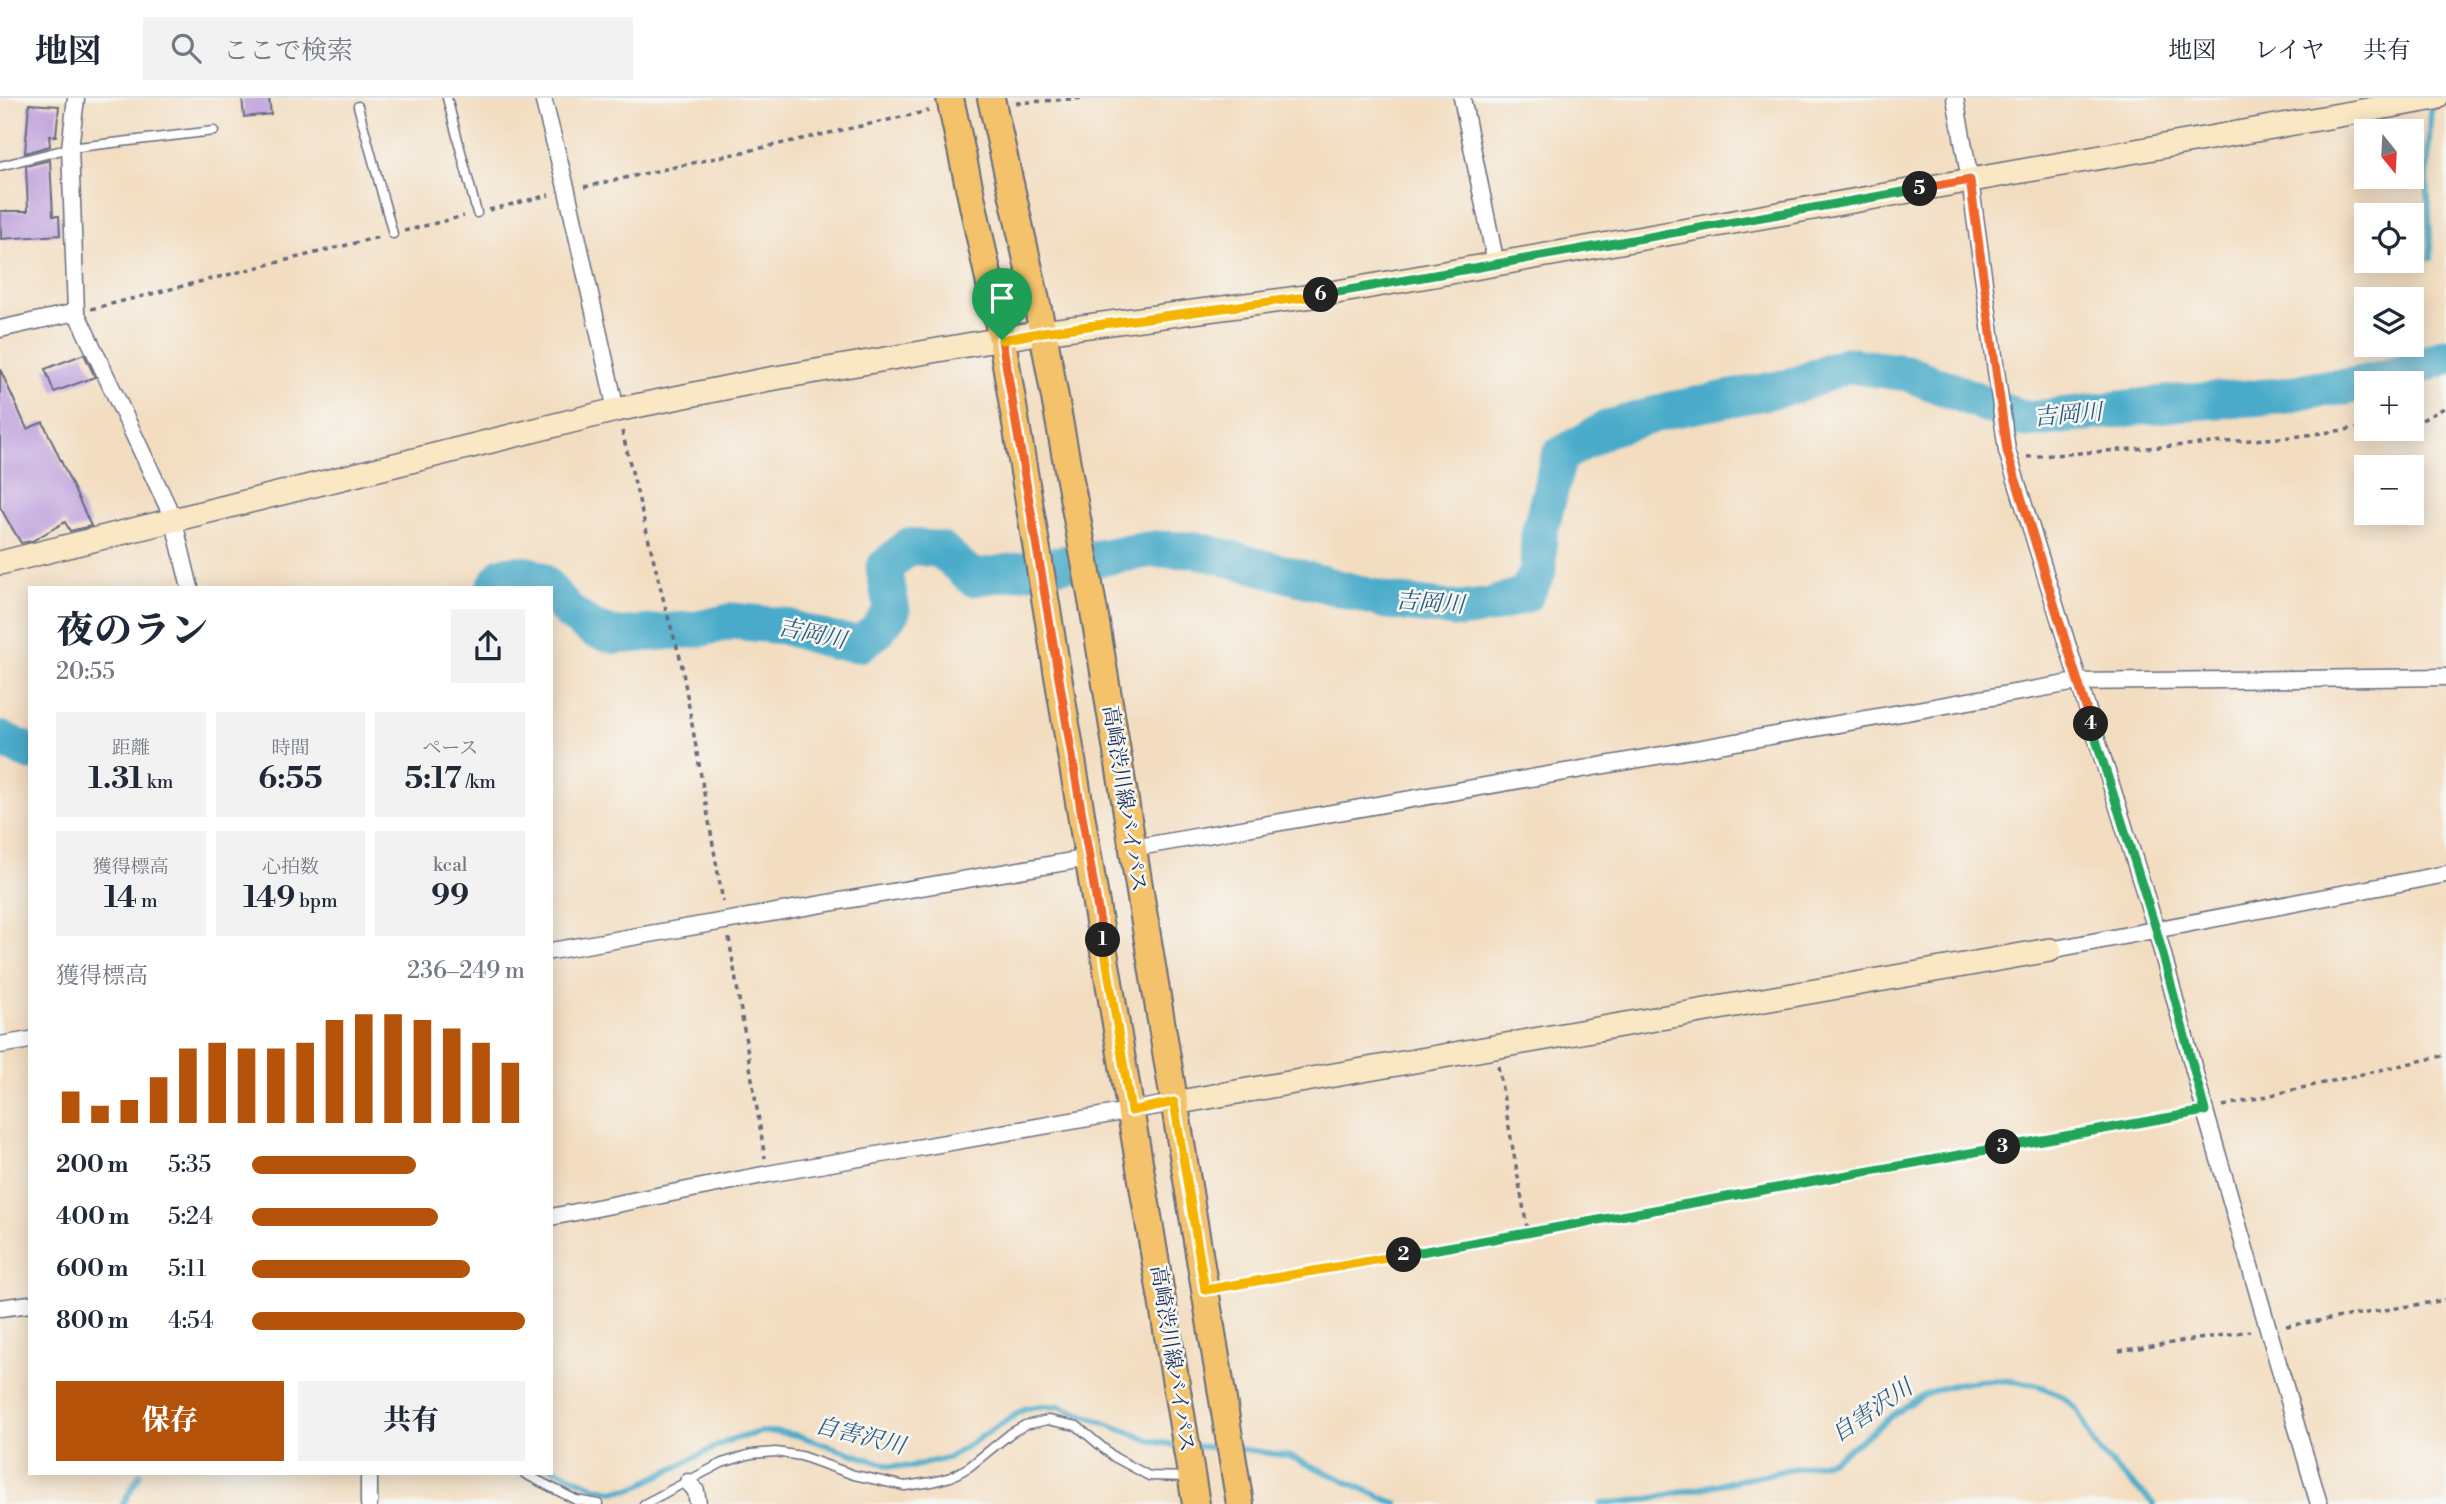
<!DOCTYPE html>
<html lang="ja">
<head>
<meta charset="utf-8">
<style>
  :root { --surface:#fff; --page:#f2f2f3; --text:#1f2937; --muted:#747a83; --line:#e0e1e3; --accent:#b45309 }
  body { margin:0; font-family:"Libre Bodoni","Noto Serif JP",serif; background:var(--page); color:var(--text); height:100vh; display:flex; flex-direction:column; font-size:26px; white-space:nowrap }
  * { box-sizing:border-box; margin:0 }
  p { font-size:23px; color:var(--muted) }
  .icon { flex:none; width:38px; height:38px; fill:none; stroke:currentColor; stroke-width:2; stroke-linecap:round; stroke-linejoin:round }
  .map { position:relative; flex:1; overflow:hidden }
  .panel { position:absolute; left:28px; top:488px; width:525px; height:889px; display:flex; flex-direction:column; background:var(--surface); border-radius:0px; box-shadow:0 4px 18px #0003 }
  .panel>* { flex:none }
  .needle { width:46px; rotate:162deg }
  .fabs { position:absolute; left:2354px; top:21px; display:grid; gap:14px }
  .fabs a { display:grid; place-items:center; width:70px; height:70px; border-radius:0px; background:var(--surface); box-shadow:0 4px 18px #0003; font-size:35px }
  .pin { position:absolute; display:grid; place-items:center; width:60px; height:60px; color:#fff; margin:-72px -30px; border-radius:50% 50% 50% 0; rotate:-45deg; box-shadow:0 0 7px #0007 }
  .pin .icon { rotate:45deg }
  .km { position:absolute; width:35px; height:35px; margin:-18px; border-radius:50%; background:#222; color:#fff; font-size:19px; line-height:35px; text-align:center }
  .round { display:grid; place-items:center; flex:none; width:74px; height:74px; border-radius:0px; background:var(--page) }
  .head { display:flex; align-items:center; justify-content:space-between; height:119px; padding:0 28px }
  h1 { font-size:38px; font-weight:800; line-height:52px }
  .stats { display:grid; grid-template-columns:repeat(3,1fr); gap:10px; height:119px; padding:7px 28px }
  .stats div { display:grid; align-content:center; border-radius:0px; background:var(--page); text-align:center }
  .stats b { font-size:30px; font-weight:800 }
  .stats small { font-size:19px; font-weight:400 }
  .stats p { font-size:19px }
  .chart { height:196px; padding:14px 28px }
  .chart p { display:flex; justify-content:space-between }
  .chart svg { width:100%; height:126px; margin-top:7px; stroke:var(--accent); stroke-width:6 }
  .cta { display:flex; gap:14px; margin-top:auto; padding:14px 28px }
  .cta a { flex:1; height:80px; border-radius:0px; background:var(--accent); color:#fff; font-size:28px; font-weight:800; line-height:80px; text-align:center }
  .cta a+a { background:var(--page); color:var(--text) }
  ul { padding:0 28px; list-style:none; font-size:23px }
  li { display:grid; grid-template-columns:112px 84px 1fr; align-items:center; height:52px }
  li i { height:18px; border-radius:9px; background:var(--accent) }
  header { display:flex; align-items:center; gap:42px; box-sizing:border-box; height:98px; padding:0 35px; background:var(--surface); border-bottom:2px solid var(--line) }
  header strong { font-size:33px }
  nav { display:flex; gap:38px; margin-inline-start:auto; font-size:24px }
  .search { width:490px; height:63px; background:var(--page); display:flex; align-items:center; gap:18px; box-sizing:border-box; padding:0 24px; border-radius:0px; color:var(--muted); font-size:26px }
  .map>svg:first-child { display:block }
</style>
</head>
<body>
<header>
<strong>地図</strong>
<div class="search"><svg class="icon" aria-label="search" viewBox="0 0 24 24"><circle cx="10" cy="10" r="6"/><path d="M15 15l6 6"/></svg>ここで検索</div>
<nav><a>地図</a><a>レイヤ</a><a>共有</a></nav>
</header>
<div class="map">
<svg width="2446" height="1406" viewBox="0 0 2446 1406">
  <rect width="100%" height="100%" fill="#f6f6f2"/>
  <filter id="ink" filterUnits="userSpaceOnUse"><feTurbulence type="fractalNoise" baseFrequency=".0143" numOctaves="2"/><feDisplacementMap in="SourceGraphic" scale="14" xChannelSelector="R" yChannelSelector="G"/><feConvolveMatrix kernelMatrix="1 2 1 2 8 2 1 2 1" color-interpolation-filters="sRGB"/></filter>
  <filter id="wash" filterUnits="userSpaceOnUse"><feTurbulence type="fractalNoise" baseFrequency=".00686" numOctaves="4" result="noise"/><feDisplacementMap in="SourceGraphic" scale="28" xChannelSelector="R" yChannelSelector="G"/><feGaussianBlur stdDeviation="1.57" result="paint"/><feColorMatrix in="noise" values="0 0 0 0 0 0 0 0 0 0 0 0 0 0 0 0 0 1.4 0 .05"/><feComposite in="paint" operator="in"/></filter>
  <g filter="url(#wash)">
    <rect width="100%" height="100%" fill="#f3ddc0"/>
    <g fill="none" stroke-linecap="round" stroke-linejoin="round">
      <path stroke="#4aabc9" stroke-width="6" d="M 2431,4 L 2427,80 L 2431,160
        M 1193,1348 L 1224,1350
        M 1239,1351 L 1289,1358 L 1397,1406
        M 551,1369 L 597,1390 L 613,1393 L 632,1391 L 730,1342 L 761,1334 L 778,1334 L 796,1337 L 890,1368 L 911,1369 L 950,1359 L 1026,1310 L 1059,1308 L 1149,1342 L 1179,1348
        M 123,1406 L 140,1376
        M 1601,1406 L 1649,1401 L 1830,1363 C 1865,1343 1894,1311 1931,1294 C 1970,1277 2048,1275 2077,1312 C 2085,1323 2088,1339 2097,1350 C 2113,1370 2135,1388 2154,1406"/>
      <path stroke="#4aabc9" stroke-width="37" d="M 494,490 L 503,477 C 522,474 535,475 548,490
        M 551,494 L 570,515 L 593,531 L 616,538 L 699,531 L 733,523 L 783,528 L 833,543 L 859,546 L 876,534 L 892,513 L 884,470 L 909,448 L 941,452 L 973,480 L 1154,451 L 1197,452 L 1387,503 L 1460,512 L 1490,508 L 1526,496 L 1538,473 L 1539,437 L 1559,358 L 1606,331 L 1670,312 L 1794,288 L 1846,267 L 1907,275 L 2027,322 L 2173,305 L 2281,298 L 2316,291 L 2346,289 L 2389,280 L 2446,258
        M 0,641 L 30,654"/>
    </g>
    <g id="blocks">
      <path fill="#bd9ddc" d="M 242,0 L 269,0 L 271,16 L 244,19 Z
        M 29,6 L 59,8 L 56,38 L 49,38 L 50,48 L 25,55 Z
        M 50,62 L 53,118 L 59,118 L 60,137 L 1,141 L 1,113 L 28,113 L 26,68 Z
        M 84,256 L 95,279 L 54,294 L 45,271 Z
        M 0,271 L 27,331 L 43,324 L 91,428 L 70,433 L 65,424 L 32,443 L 21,445 L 9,425 L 0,409 Z"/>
    </g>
  </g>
  <g filter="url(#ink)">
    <use href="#blocks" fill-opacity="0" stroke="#676c80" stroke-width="2"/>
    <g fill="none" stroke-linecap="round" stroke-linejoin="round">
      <defs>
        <path id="lane" d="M 447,0 L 477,115
          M 358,8 L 393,136
          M 0,68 L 70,50 L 214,33
          M 525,1376 L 576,1402 L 598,1406
          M 644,1406 L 722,1365 L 751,1356 L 776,1354 L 801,1358 L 854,1377 L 905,1388 L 932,1384 L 951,1379 L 969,1369 L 1011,1335 L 1025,1327 L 1048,1322 L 1077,1328 L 1114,1359 L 1149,1378 L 1188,1379"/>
        <path id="street" d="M 76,0 L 70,50 L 76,214 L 173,420 L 190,490
          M 543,0 L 567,93 L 616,312
          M 1462,0 L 1496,166
          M 1955,0 L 1970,82 L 2007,353 L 2156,831 L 2205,1013 L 2319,1406
          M 0,231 L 76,214
          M 1133,750 L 2077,584 L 2446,579
          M 2050,852 L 2446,776
          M 551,853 L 1089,760
          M 0,947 L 30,942
          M 551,1119 L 768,1076 L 1174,1005
          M 0,1210 L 30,1206
          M 369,1376 L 369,1406
          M 688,1384 L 696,1393 L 698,1406"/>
        <path id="secondary" d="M 0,465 L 616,312 L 764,282 L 1043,234 L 1320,197 L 2436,0
          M 1174,1005 L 2050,852"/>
        <path id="primary" d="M 950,0 L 1002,242 L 1196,1406
          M 991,0 L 1043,234 L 1095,519 L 1240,1406"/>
      </defs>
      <use href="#lane" stroke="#676c80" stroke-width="11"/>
      <use href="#street" stroke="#676c80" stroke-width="19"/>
      <use href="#secondary" stroke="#676c80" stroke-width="26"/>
      <use href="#primary" stroke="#676c80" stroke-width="30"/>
      <path stroke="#676c80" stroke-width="3.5" stroke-dasharray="5 5" stroke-linecap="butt" d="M 1016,5 L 1084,0
        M 584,89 L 929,13
        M 489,112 L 549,97
        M 404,133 L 464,118
        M 91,211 L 379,139
        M 2412,323 L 2424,321 L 2446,309
        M 622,333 L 666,512 L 681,563 L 723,804
        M 2027,359 L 2292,339 L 2366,329
        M 729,840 L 765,1060
        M 1498,968 L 1528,1135
        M 2223,1008 L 2446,957
        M 1227,1188 L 2188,1016
        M 2286,1228 L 2446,1202
        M 2119,1253 L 2250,1233"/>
      <use href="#lane" stroke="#fff" stroke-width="8"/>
      <use href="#street" stroke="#fff" stroke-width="16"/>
      <use href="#secondary" stroke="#fae7c3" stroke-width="23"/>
      <use href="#primary" stroke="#f3c26a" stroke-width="26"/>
    </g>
  </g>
  <g fill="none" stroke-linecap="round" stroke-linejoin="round" filter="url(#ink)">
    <defs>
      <path id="split-1" d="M 1002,242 L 1103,842"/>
      <path id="split-2" d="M 1103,842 L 1131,1013 L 1174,1004 L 1205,1192 L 1404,1157"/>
      <path id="split-3" d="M 1404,1157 L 2003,1049"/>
      <path id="split-4" d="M 2003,1049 L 2205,1013 L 2156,831 L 2091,626"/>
      <path id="split-5" d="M 1920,91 L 1970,82 L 2007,353 L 2091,626"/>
      <path id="split-6" d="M 1321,197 L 1920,91"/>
      <path id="split-7" d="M 1002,242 L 1043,234 L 1321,197"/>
    </defs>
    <use href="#split-1" stroke="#fff" stroke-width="14"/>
    <use href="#split-2" stroke="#fff" stroke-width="14"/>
    <use href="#split-3" stroke="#fff" stroke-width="14"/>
    <use href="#split-4" stroke="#fff" stroke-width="14"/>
    <use href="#split-5" stroke="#fff" stroke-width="14"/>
    <use href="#split-6" stroke="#fff" stroke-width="14"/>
    <use href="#split-7" stroke="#fff" stroke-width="14"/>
    <use href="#split-1" stroke="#f0652b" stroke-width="9"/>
    <use href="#split-2" stroke="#f5b400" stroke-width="9"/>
    <use href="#split-3" stroke="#22a559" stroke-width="9"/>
    <use href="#split-4" stroke="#22a559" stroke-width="9"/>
    <use href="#split-5" stroke="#f0652b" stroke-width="9"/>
    <use href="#split-6" stroke="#22a559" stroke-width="9"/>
    <use href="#split-7" stroke="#f5b400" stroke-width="9"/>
  </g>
  <g text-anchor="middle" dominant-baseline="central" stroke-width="5" stroke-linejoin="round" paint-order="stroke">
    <g font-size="21" fill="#1b2f5e" stroke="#f6f6f2">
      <text transform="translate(1124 701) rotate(81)">高崎渋川線バイパス</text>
      <text transform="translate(1172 1261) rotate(81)">高崎渋川線バイパス</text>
    </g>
    <g font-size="23" font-style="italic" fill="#2b5a83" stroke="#f6f6f2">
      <text transform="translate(2068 317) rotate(-5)">吉岡川</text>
      <text transform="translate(1430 505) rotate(4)">吉岡川</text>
      <text transform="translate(812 536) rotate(12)">吉岡川</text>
      <text transform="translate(1872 1313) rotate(-34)">自害沢川</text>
      <text transform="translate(860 1338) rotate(14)">自害沢川</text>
    </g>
  </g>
</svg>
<div class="fabs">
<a><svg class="needle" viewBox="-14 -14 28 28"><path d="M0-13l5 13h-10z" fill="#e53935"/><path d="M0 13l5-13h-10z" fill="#747a83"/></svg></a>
<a><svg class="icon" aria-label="locate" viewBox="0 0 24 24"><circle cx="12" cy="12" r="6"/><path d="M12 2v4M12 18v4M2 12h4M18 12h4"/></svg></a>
<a><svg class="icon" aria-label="layers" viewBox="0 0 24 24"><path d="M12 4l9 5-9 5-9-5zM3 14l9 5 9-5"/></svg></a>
<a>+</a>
<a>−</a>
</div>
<div class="pin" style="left:1002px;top:242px;background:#1e9e55"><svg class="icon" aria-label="arrive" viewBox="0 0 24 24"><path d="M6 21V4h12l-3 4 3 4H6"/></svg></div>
<b class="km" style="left:1103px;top:842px">1</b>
<b class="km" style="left:1404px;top:1157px">2</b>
<b class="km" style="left:2003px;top:1049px">3</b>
<b class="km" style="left:2091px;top:626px">4</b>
<b class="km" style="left:1920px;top:91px">5</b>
<b class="km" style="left:1321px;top:197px">6</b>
<section class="panel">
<div class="head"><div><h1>夜のラン</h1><p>20:55</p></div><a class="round"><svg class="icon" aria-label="share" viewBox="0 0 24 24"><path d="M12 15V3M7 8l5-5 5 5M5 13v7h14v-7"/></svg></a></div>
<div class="stats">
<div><p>距離</p><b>1.31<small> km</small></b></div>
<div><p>時間</p><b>6:55</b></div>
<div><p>ペース</p><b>5:17<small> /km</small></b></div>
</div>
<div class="stats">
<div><p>獲得標高</p><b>14<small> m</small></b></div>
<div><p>心拍数</p><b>149<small> bpm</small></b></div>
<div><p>kcal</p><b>99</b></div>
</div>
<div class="chart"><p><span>獲得標高</span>236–249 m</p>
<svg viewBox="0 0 160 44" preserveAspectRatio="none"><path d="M5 44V33M15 44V38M25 44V36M35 44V28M45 44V18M55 44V16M65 44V18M75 44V18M85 44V16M95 44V8M105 44V6M115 44V6M125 44V8M135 44V11M145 44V16M155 44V23"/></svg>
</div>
<ul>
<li><b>200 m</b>5:35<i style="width:60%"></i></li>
<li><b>400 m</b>5:24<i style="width:68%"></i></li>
<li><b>600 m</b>5:11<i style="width:80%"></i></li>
<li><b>800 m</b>4:54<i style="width:100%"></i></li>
</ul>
<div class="cta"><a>保存</a><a>共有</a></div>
</section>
</div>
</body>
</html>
